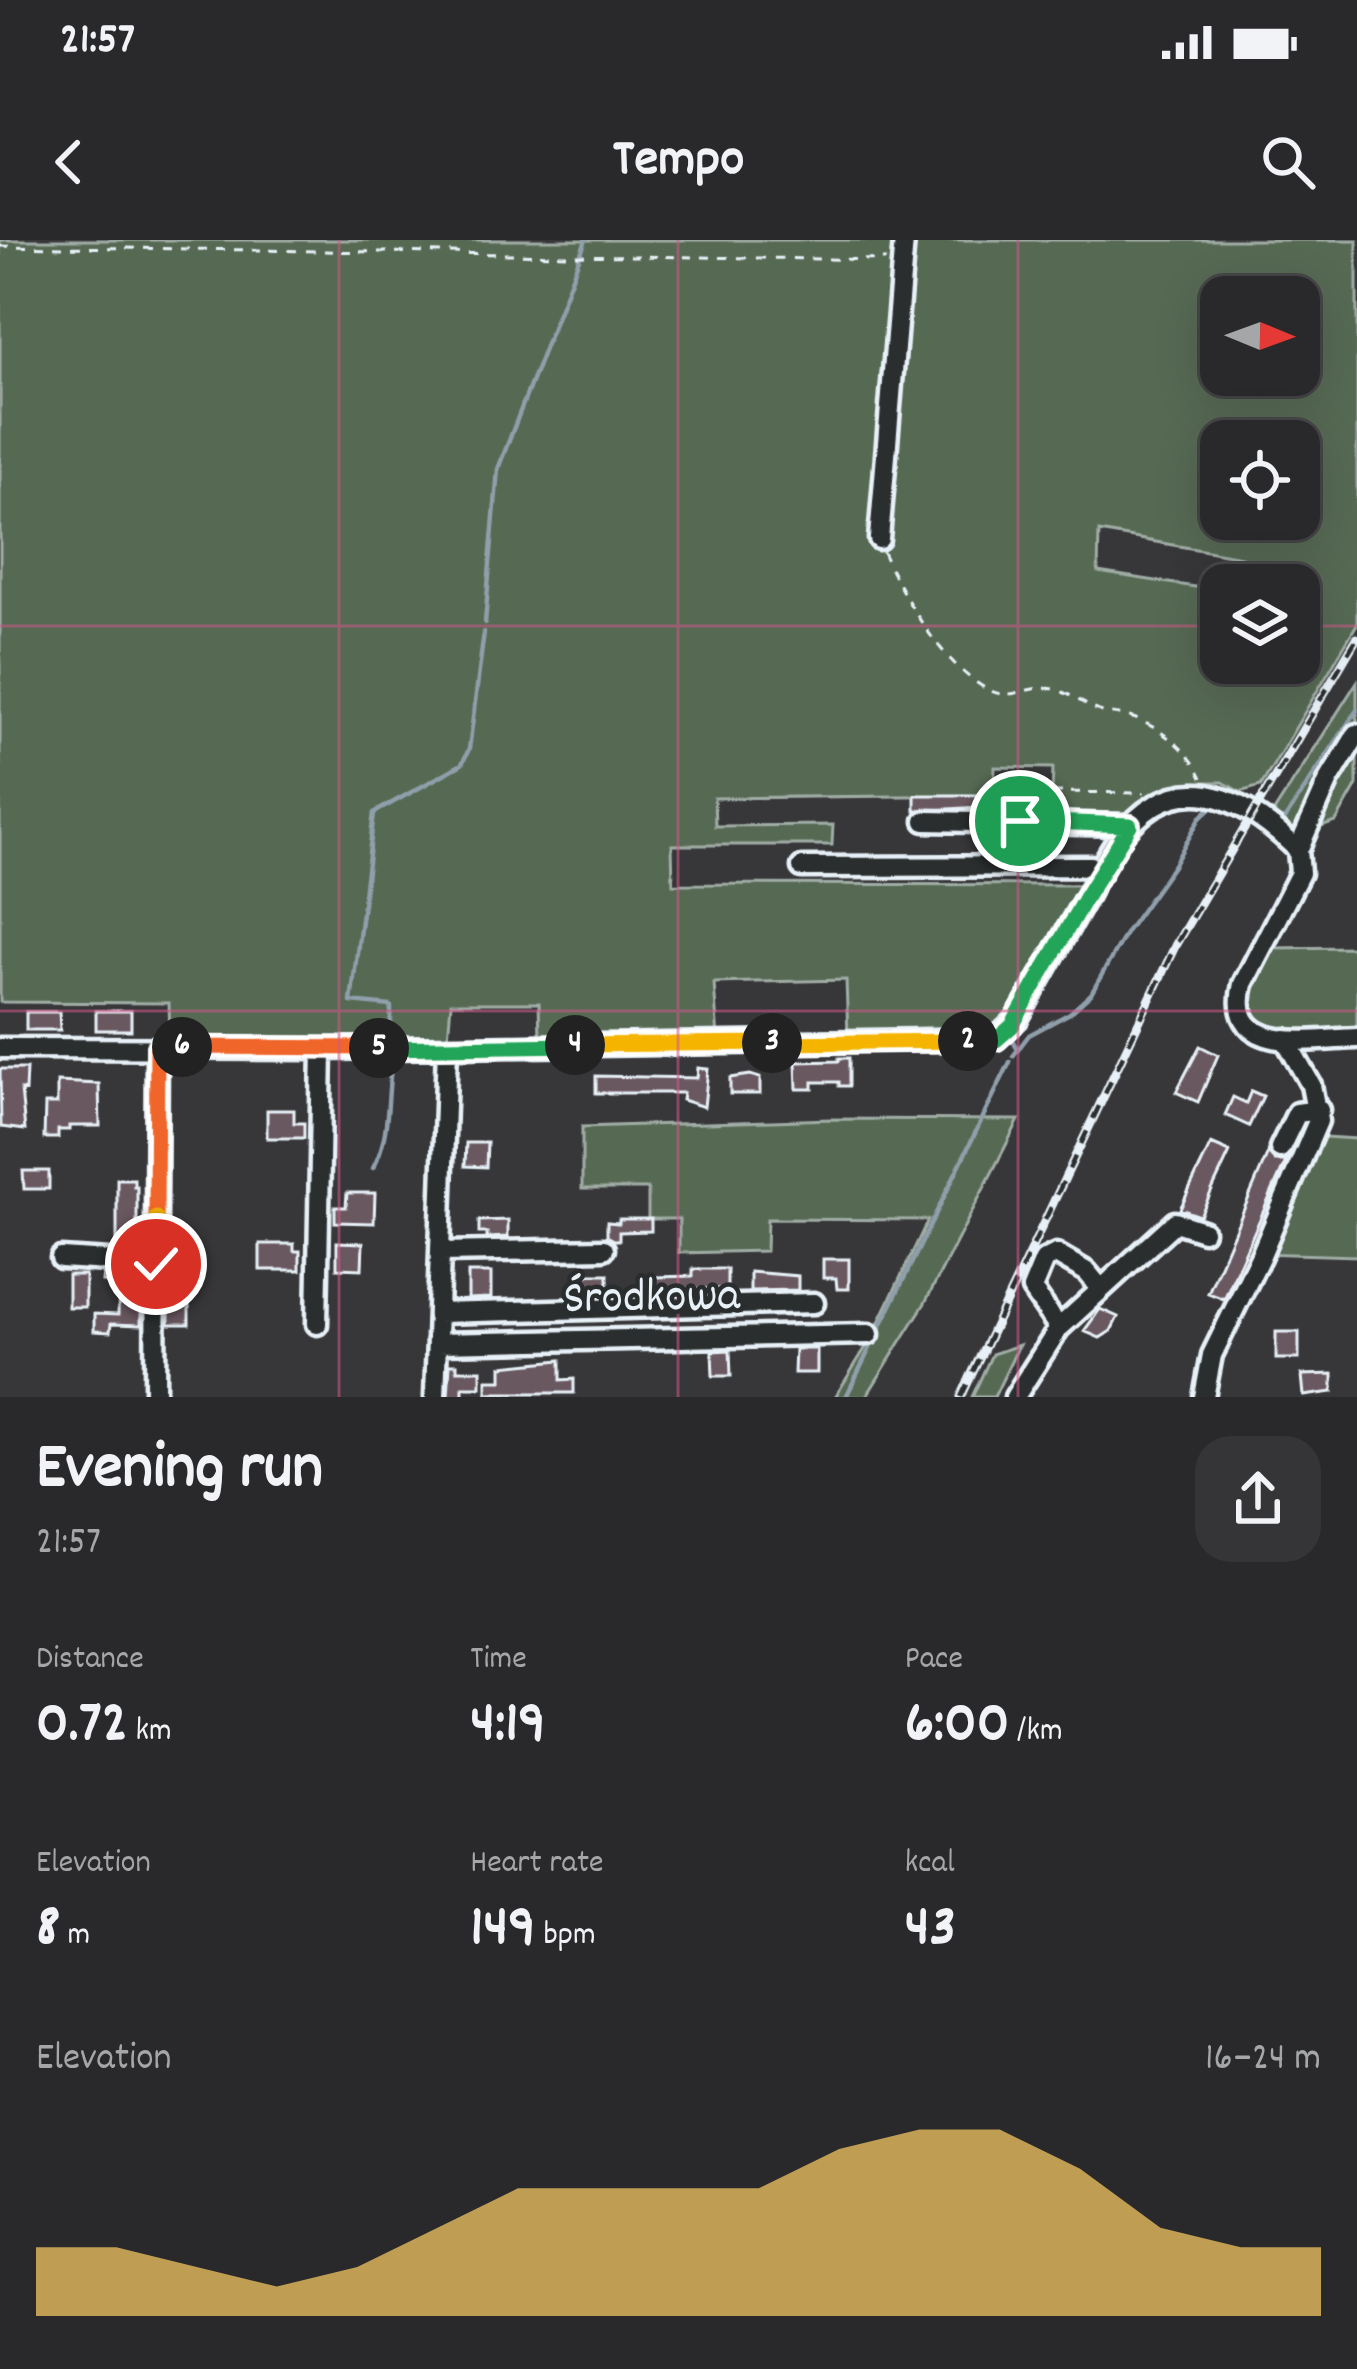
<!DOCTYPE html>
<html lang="en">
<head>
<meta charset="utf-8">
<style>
  :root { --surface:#29282a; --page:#353436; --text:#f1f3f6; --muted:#a5a6a8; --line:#454447; --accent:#ffd166 }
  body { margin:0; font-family:Dekko,sans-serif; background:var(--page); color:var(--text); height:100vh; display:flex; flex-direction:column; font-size:45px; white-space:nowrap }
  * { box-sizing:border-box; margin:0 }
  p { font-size:39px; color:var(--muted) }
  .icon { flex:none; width:66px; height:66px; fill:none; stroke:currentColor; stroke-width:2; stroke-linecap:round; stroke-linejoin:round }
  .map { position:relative; height:1157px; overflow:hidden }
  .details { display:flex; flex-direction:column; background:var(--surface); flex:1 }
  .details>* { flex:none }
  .needle { width:78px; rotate:91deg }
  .buttons { position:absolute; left:1200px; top:36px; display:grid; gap:24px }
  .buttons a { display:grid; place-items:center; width:120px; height:120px; border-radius:24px; background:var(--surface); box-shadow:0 12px 48px #0002,0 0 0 3px var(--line); font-size:60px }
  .pin { position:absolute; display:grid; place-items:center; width:102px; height:102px; color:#fff; margin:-51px; border:6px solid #fff; border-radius:50%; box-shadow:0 3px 12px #0007 }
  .km { position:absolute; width:60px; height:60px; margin:-30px; border-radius:50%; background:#222; color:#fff; font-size:33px; line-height:60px; text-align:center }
  .round { display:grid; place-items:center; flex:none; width:126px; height:126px; border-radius:36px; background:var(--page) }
  .head { display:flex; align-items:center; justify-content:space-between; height:204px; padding:0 36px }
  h1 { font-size:66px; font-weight:700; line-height:90px }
  .metrics { display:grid; grid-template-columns:repeat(3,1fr); gap:18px; height:204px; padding:12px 36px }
  .metrics div { display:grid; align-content:center }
  .metrics b { font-size:60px; font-weight:700 }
  .metrics small { font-size:33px; font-weight:400 }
  .metrics p { font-size:33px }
  .chart { height:336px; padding:24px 36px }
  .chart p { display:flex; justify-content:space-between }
  .chart svg { width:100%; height:216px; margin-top:12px; fill:var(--accent); opacity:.7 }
  .status { display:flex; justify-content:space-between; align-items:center; height:84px; padding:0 60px; background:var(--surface); direction:ltr }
  .status svg { height:33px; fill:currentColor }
  header { display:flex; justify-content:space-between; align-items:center; height:156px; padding:0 36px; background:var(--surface); font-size:54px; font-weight:700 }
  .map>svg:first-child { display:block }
</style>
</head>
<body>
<div class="status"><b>21:57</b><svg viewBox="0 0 49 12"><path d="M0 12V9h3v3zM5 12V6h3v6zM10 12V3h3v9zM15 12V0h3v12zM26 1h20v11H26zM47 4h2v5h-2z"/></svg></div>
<header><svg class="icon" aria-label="back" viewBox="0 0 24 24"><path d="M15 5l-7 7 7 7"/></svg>Tempo<svg class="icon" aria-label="search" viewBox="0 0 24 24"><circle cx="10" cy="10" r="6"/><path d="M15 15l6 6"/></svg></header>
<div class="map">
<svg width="1357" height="1157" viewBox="0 0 1357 1157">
  <rect width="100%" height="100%" fill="#373638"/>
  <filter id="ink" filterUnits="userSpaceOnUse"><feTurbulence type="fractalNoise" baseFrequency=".00833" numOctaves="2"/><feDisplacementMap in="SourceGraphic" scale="24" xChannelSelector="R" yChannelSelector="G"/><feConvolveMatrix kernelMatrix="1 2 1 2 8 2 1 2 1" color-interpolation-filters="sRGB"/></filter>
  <g filter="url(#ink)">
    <path fill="#576953" stroke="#a0ada6" stroke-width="3" fill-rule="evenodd" d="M 0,0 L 1357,0 L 1357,384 L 1261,546 L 1240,552 L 1223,542 L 1193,542 L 1167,549 L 1126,581 L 1051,580 L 1053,528 L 995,527 L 994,555 L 714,558 L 715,586 L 833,585 L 832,605 L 672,605 L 673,644 L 1086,645 L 1011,775 L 999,788 L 981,794 L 848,797 L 846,740 L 714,743 L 718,799 L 540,798 L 539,763 L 451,763 L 448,798 L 170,801 L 169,763 L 0,762 ZM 1221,57 L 1299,57 L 1299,135 L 1221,135 ZM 1221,201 L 1299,201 L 1299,279 L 1221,279 ZM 1099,292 L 1241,317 L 1253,322 L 1259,345 L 1299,345 L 1299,423 L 1221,423 L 1221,351 L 1098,332 Z
      M 1357,442 L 1357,545 L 1336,582 L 1297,595 L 1279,585 L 1274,572 Z
      M 1357,707 L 1357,794 L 1288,795 L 1257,784 C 1242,757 1257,735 1268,708 Z
      M 831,879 L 1019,880 L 925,1063 L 866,1157 L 835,1157 L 871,1099 L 928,980 L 767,979 L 766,1011 L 679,1013 L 679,979 L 648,979 L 648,949 L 582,949 L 582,887 Z
      M 1307,896 L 1357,899 L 1357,1016 L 1254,1013 Z
      M 1019,1105 L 994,1157 L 972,1157 L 992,1114 Z"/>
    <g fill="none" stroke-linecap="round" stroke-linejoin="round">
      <path stroke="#8f9fab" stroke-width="4.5" d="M 485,383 L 498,229 L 586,0
        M 1283,582 L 1357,470
        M 391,797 L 391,766 L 351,762 L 374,573 L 462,524 L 469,509 L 484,392
        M 1017,808 L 1013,799 L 1018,789
        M 1013,816 L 1029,795 L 1070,773 L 1091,754 L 1126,692 L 1173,626 L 1200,578 L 1214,565
        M 392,817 L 434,817 L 438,821
        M 373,928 C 391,895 386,858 392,820
        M 846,1157 L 1010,822"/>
    </g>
    <path fill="#6a5960" stroke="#e8f1f8" stroke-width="3" d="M 915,555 L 981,555 L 981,567 L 915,571 Z
      M 96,771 L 131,771 L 131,790 L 96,790 Z
      M 26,772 L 59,772 L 60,790 L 26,790 Z
      M 1200,806 L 1218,815 L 1198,862 L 1176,852 Z
      M 839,818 L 849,818 L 849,846 L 839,846 L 839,842 L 813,842 L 813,849 L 797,849 L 796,822 L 839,821 Z
      M 698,828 L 708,829 L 704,867 L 682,860 L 683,853 L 596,853 L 596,836 L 697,838 Z
      M 0,829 L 26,829 L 25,851 L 21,850 L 25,890 L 1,887 Z
      M 750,835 L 760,838 L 760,854 L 730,854 L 730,838 Z
      M 57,842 L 99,844 L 100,886 L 69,886 L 69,890 L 58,890 L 58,898 L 44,898 L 45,864 L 57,864 Z
      M 1251,851 L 1263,856 L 1249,886 L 1225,875 L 1233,857 L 1246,863 Z
      M 267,870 L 294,870 L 294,883 L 304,883 L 304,898 L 267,898 Z
      M 466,903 L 487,903 L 486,927 L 465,926 Z
      M 1211,904 L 1230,912 L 1200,976 L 1180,969 Z
      M 1268,913 L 1275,921 L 1286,921 L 1224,1059 L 1208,1053 Z
      M 23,931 L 49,931 L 49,949 L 24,949 Z
      M 117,939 L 134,939 L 134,946 L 137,946 L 137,1009 L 117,1008 Z
      M 347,953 L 375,953 L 374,983 L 335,982 L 335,967 L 346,967 Z
      M 619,979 L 651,979 L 651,991 L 619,992 L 619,1000 L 614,1000 L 607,996 L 607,982 L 619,983 Z
      M 508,980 L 508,997 L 487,998 L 487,993 L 479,993 L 479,981 Z
      M 337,1002 L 363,1003 L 362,1029 L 337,1028 Z
      M 260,1004 L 294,1004 L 294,1011 L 300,1011 L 300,1030 L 260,1030 Z
      M 823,1019 L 849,1019 L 849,1049 L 837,1049 L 836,1038 L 823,1038 Z
      M 693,1029 L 727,1029 L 727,1049 L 678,1049 L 678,1053 L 654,1054 L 654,1037 L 693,1036 Z
      M 750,1032 L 798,1036 L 798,1050 L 750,1051 Z
      M 468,1033 L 491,1033 L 491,1058 L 468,1059 Z
      M 103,1034 L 133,1036 L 131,1056 L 141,1056 L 141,1085 L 111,1084 L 110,1092 L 94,1091 L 94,1074 L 118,1075 L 119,1044 L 102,1042 Z
      M 584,1034 L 608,1034 L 608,1055 L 584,1055 Z
      M 68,1035 L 85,1035 L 85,1067 L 68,1067 Z
      M 169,1052 L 189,1052 L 189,1084 L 169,1084 Z
      M 1100,1069 L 1118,1077 L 1111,1091 L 1100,1098 L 1084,1091 Z
      M 1276,1092 L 1299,1092 L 1299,1119 L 1276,1119 Z
      M 795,1109 L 817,1109 L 817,1133 L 794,1133 Z
      M 730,1110 L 731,1136 L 713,1136 L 712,1111 Z
      M 561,1120 L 561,1140 L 574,1139 L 574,1153 L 487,1153 L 487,1140 L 502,1140 L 502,1126 Z
      M 450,1124 L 457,1124 L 457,1130 L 481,1130 L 481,1147 L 463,1147 L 463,1157 L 448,1157 Z
      M 1333,1134 L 1333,1152 L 1304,1156 L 1302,1135 Z"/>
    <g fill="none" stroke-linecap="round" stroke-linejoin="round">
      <defs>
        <path id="minor" d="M 879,299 L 904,0
          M 1357,494 L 1329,540 L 1298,610 L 1300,633 L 1243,744 C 1225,817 1314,799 1357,798
          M 925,581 L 1130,585
          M 802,627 L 1091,626 L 1101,631
          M 0,808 L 322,809 L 996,799 L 1017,779 C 1040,739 1063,698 1086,657 C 1096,639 1105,617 1118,600 C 1176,523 1240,554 1298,610
          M 1280,908 L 1297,873 L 1319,870
          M 441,1012 L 604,1009
          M 61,1018 L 156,1024
          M 438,1073 L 814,1063
          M 317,1084 L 322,809
          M 1059,1088 L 1032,1049 L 1044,1020 L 1056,1014 L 1087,1032 L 1101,1049
          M 438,1103 L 869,1094
          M 155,1157 L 157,807
          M 435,1157 L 447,807
          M 1015,1157 L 1059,1088 L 1175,982 L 1203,991
          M 1204,1157 L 1212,1115 L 1261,1015 L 1318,881 L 1311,845 L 1285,799"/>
      </defs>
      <use href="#minor" stroke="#e8f1f8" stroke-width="27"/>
      <path stroke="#e8f1f8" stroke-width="3" stroke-dasharray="9 9" stroke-linecap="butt" d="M 0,6 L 886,20
        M 883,312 C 902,356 946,431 991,451 C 1011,460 1026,447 1045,448 C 1064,448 1080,463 1097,470 C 1108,475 1121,474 1133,478 C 1160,487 1191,512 1202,538
        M 1053,552 L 1144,553"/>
      <use href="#minor" stroke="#2a2d2e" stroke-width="18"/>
      <defs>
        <path id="rail" d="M 961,1157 L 1176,704 L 1357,398"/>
      </defs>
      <use href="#rail" stroke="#e8f1f8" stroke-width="9"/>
      <use href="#rail" stroke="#2a2d2e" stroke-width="4.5" stroke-dasharray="14" stroke-linecap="butt"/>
    </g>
  </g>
  <g fill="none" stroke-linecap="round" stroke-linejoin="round" filter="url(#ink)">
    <defs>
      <path id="split-1" d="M 1020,581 L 1130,585 L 1085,658"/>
      <path id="split-2" d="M 968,801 L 996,800 L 1012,786 L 1085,658"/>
      <path id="split-3" d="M 772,803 L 968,801"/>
      <path id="split-4" d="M 575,805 L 772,803"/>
      <path id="split-5" d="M 379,808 L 575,805"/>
      <path id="split-6" d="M 182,807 L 379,808"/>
      <path id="split-7" d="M 156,978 L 157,807 L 182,807"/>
      <path id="split-8" d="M 156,1024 L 156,978"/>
    </defs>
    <use href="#split-1" stroke="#fff" stroke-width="24"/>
    <use href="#split-2" stroke="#fff" stroke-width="24"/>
    <use href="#split-3" stroke="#fff" stroke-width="24"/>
    <use href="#split-4" stroke="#fff" stroke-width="24"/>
    <use href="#split-5" stroke="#fff" stroke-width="24"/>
    <use href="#split-6" stroke="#fff" stroke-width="24"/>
    <use href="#split-7" stroke="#fff" stroke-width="24"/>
    <use href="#split-8" stroke="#fff" stroke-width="24"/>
    <use href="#split-1" stroke="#22a559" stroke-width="15"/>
    <use href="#split-2" stroke="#22a559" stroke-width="15"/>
    <use href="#split-3" stroke="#f5b400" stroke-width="15"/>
    <use href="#split-4" stroke="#f5b400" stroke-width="15"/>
    <use href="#split-5" stroke="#22a559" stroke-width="15"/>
    <use href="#split-6" stroke="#f0652b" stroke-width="15"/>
    <use href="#split-7" stroke="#f0652b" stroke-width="15"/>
    <use href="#split-8" stroke="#f5b400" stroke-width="15"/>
  </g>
  <path fill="none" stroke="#cd598a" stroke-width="3" stroke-opacity="0.55" d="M 339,0 L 339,1157M 678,0 L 678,1157M 1018,0 L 1018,1157M 0,386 L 1221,386M 1299,386 L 1357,386M 0,771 L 1357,771"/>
  <g text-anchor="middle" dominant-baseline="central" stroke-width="9" stroke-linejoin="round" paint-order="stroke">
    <g font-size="48" fill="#e8f1f8" stroke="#2a2d2e">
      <text transform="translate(652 1060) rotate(-1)">Środkowa</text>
    </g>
  </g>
</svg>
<div class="buttons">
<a><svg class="needle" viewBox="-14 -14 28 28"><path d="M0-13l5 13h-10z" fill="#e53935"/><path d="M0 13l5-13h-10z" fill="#a5a6a8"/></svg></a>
<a><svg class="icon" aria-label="locate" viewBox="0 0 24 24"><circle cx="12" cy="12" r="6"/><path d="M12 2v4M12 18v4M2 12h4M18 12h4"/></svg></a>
<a><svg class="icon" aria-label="layers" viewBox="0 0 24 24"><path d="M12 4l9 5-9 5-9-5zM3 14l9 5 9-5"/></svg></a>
</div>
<div class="pin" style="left:1020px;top:581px;background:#1e9e55"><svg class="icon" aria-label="arrive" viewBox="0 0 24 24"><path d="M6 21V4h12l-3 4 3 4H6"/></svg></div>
<div class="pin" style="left:156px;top:1024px;background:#d93025"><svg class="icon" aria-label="check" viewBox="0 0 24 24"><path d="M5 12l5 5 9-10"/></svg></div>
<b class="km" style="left:968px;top:801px">2</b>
<b class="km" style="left:772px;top:803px">3</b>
<b class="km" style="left:575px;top:805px">4</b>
<b class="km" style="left:379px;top:808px">5</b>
<b class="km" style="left:182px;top:807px">6</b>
</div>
<section class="details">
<div class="head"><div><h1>Evening run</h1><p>21:57</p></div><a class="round"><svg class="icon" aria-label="share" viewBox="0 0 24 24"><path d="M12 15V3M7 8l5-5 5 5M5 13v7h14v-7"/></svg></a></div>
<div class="metrics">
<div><p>Distance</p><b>0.72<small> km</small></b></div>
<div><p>Time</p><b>4:19</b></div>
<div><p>Pace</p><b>6:00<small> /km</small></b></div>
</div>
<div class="metrics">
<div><p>Elevation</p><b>8<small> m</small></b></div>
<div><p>Heart rate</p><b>149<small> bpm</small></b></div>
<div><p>kcal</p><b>43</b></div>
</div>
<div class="chart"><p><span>Elevation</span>16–24 m</p>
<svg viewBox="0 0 160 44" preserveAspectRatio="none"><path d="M0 44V30L10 30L20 34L30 38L40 34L50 26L60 18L70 18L80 18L90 18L100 10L110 6L120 6L130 14L140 26L150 30L160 30V44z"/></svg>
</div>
</section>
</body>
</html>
